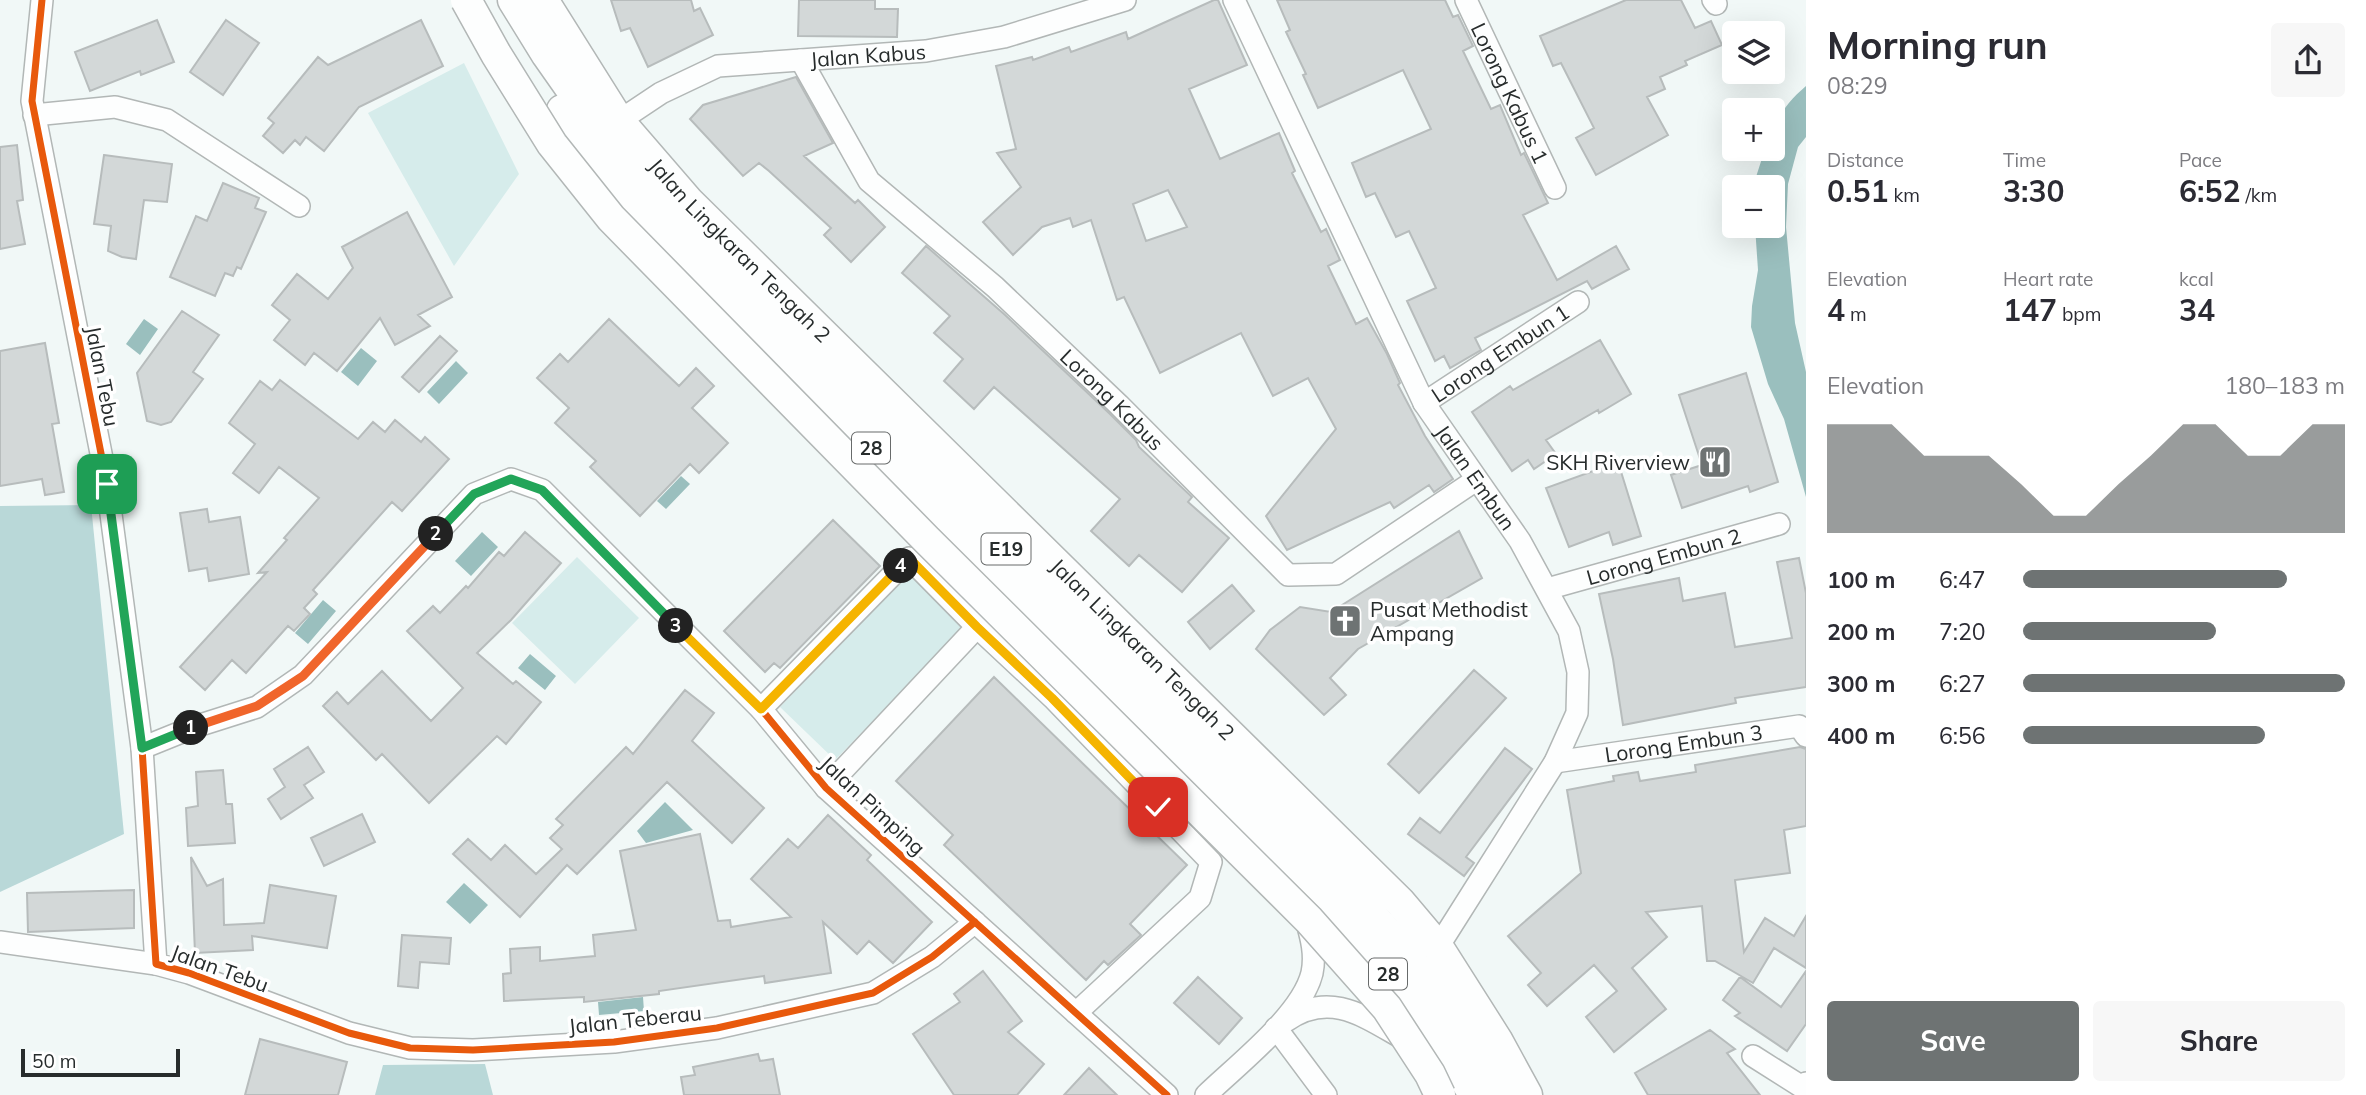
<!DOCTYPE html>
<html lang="en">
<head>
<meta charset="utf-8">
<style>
  :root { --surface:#fff; --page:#f7f7f7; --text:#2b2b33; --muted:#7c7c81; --accent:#6e7373 }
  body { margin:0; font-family:Mulish,sans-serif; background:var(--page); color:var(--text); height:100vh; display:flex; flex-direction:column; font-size:26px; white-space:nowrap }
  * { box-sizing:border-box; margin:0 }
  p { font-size:23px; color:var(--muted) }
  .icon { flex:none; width:38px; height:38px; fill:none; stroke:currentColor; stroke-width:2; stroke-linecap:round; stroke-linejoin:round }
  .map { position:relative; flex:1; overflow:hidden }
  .details { display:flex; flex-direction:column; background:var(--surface); width:560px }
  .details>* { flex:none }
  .controls { position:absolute; left:1722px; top:21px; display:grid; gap:14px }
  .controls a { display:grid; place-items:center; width:63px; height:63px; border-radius:7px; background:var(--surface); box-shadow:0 7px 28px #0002; font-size:35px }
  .scale { position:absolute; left:21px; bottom:18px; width:159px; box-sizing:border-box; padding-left:7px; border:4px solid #272c2c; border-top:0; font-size:19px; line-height:24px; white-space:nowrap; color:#272c2c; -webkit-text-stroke:5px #fff; paint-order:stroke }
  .pin { position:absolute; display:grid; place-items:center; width:60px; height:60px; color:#fff; margin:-30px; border-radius:14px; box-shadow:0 4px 10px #0006 }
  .km { position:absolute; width:35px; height:35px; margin:-18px; border-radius:50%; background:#222; color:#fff; font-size:19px; line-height:35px; text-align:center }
  .round { display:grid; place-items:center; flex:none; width:74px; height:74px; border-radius:7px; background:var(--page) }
  .head { display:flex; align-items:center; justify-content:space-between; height:119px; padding:0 21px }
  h1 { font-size:38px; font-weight:700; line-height:52px }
  .stats { display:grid; grid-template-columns:repeat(3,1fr); gap:10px; height:119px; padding:7px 21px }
  .stats div { display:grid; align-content:center }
  .stats b { font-size:30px; font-weight:700 }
  .stats small { font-size:19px; font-weight:400 }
  .stats p { font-size:19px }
  .chart { height:196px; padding:14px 21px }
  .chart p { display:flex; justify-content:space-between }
  .chart svg { width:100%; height:126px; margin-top:7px; fill:var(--accent); opacity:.7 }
  .primary-button { display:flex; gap:14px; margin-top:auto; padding:14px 21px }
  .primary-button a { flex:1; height:80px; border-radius:7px; background:var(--accent); color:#fff; font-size:28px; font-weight:700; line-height:80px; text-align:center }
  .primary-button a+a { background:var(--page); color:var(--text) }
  ul { padding:0 21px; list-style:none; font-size:23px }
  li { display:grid; grid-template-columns:112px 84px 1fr; align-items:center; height:52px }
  li i { height:18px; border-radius:9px; background:var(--accent) }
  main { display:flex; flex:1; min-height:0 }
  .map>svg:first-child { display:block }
</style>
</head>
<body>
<main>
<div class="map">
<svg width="1806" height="1095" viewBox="0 0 1806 1095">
  <rect width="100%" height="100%" fill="#f1f8f7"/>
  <path fill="#d6eceb" d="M 464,63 L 519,174 L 454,266 L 368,113 Z
    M 577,557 L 639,618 L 575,684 L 512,623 Z
    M 910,573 L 965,626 L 835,760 L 780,707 Z"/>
  <path fill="#b9d8d8" d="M 91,505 L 124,834 L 0,892 L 0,506 Z
    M 485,1064 L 493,1095 L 375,1095 L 383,1065 Z"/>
  <path fill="#9abfbe" d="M 1806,86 L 1806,137 L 1798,147 L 1788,184 L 1786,227 L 1795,323 L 1806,372 L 1806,497 L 1784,419 L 1768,384 L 1751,327 L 1752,306 L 1758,270 L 1755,226 L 1773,226 L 1773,187 L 1756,187 L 1756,177 L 1765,149 L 1773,149 C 1773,120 1785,104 1806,86 Z
    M 144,319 L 158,329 L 140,355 L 126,344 Z
    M 361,348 L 377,361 L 358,386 L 341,372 Z
    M 456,361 L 468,373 L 439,404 L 427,392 Z
    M 681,476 L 690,484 L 666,509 L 657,501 Z
    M 482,532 L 498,547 L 471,576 L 455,561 Z
    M 323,600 L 336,611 L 308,644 L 295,633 Z
    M 530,654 L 556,676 L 545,690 L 518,668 Z
    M 665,802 L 693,830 L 646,843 L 637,831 Z
    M 464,883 L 488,905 L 470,924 L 446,902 Z
    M 643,997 L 644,1011 L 599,1015 L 598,1002 Z"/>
  <path fill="#d3d8d8" stroke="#b7bcbc" stroke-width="2" fill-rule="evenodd" d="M 611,0 L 691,0 L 694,11 L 700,8 L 713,35 L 648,67 L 630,28 L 621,31 Z
    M 799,0 L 875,0 L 875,9 L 898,9 L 897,37 L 798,36 Z
    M 1214,0 L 1218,0 L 1247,65 L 1189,89 L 1220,159 L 1279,133 L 1295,171 L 1292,173 L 1321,232 L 1326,229 L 1340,260 L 1328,266 L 1356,324 L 1367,318 L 1387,354 L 1400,383 L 1398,385 L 1425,436 L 1453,479 L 1434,492 L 1429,485 L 1394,508 L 1390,502 L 1287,550 L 1266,516 L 1336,429 L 1308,378 L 1273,396 L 1241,333 L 1160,373 L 1124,297 L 1117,300 L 1091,220 L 1073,227 L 1070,218 L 1042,227 L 1013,255 L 983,222 L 1021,187 L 997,153 L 1016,149 L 996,66 L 1032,57 L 1033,60 L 1069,47 L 1071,52 L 1126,32 L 1128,39 ZM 1168,190 L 1187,227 L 1146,241 L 1133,204 Z
    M 1277,0 L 1445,0 L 1453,17 L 1458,15 L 1473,46 L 1463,51 L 1491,109 L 1500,105 L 1521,155 L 1524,153 L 1548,203 L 1523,215 L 1557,280 L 1616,246 L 1629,269 L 1592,289 L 1587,281 L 1475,338 L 1481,350 L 1450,368 L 1444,356 L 1435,361 L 1407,301 L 1436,288 L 1409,231 L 1396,237 L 1375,193 L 1366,197 L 1352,163 L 1431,129 L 1403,70 L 1318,108 L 1303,75 L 1306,74 L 1286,32 L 1290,30 Z
    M 1626,0 L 1681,0 L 1695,28 L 1711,21 L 1722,45 L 1685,61 L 1687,65 L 1660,77 L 1665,89 L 1647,97 L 1668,135 L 1596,175 L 1576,138 L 1594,128 L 1561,63 L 1553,66 L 1540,36 Z
    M 157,20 L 174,62 L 141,75 L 140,71 L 90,91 L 75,52 Z
    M 226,20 L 259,43 L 223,95 L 190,72 Z
    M 421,20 L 443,66 L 359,107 L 324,151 L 306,137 L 300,145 L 295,140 L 283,153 L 263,136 L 274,123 L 268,118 L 318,57 L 328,65 Z
    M 796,77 L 833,143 L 804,156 L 855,203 L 858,200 L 885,227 L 851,262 L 824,235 L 831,228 L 769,171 L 759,163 L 743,176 L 690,119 L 703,105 Z
    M 17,145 L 23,200 L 17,201 L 25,244 L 0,249 L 0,147 Z
    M 104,155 L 172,164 L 167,202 L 144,200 L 136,259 L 122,257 L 108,251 L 111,226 L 94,224 Z
    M 223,183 L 259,198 L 255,208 L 266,212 L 241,269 L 237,267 L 233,276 L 225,273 L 215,296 L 170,277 L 196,216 L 207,221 Z
    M 407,212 L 452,297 L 418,315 L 430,326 L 395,345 L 380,318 L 337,371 L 314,353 L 305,365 L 274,340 L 290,320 L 272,305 L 297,274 L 328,299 L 353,268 L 342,247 Z
    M 926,246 L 1004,314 L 1110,414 L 1136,440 L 1139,447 L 1192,497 L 1188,502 L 1229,538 L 1182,592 L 1139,555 L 1129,566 L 1091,531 L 1120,499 L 994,387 L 974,409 L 944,381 L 963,359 L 934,333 L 950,316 L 902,273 Z
    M 182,311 L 219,335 L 193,372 L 203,379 L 171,422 L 161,425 L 147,421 L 137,373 Z
    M 609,319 L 679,386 L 696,368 L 714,386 L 692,408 L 728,443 L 699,473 L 690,464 L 640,516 L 590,467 L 596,461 L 555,423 L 569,408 L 537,378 L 560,354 L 568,362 Z
    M 440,336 L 457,351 L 419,392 L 402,377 Z
    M 1600,340 L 1631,394 L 1599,413 L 1598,410 L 1546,440 L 1556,454 L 1534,469 L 1528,460 L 1512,471 L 1472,412 L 1510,386 L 1513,390 Z
    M 45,343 L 59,423 L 52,424 L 64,492 L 45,495 L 42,479 L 0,486 L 0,351 Z
    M 1746,373 L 1778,482 L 1750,492 L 1748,486 L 1682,508 L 1671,475 L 1702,465 L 1679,395 Z
    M 280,380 L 358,439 L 373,422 L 385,432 L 395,420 L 421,442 L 425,437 L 449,459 L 402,511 L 392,502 L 313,590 L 317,594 L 304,608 L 310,614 L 294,631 L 288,626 L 246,673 L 232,660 L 205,690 L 180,667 L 267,572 L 258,573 L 287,540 L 284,538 L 319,498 L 279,467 L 259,493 L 233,473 L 255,444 L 229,423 L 260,381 L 272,390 Z
    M 1618,462 L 1641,536 L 1613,545 L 1609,532 L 1569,547 L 1546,488 Z
    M 207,509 L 209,522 L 240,517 L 249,574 L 209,581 L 207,568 L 189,571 L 180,513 Z
    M 833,520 L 880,566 L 780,668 L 774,663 L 765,672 L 724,631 Z
    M 1459,531 L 1482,578 L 1358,649 L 1330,678 L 1346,695 L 1324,715 L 1256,649 L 1270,630 L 1300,607 L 1331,612 Z
    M 525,532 L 561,563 L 511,620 L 477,653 L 513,684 L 516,681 L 541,702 L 506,744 L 497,736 L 429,803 L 382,754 L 376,760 L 323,706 L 337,692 L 348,704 L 382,671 L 431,721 L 463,688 L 407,631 L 433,606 L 440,613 L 466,586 L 468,588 L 499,552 L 504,556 Z
    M 1799,558 L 1806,593 L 1806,687 L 1735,698 L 1736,703 L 1623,725 L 1613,659 L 1599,594 L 1679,578 L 1683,601 L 1725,593 L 1735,647 L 1792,638 L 1777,562 Z
    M 1232,585 L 1254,611 L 1210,649 L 1188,622 Z
    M 1474,670 L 1506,698 L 1419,793 L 1388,764 Z
    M 994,677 L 1187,865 L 1130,924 L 1141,935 L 1108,965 L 1104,961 L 1086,980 L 944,845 L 953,835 L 896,781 Z
    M 685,690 L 714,713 L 692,741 L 764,808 L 732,843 L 667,782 L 577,874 L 567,865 L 520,917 L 453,854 L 468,839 L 491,860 L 505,845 L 536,874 L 562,849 L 550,838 L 563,825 L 556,819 L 626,747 L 633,754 Z
    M 308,747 L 324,772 L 304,785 L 313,798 L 281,819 L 268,799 L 285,787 L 274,769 Z
    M 1800,747 L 1806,749 L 1806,826 L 1784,830 L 1790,873 L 1735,880 L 1744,952 L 1765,918 L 1794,936 L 1806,916 L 1806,968 L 1774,948 L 1753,983 L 1715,961 L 1707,961 L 1702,906 L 1646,912 L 1667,937 L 1632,968 L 1666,1009 L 1614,1052 L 1586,1017 L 1617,991 L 1594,965 L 1547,1006 L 1528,985 L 1541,973 L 1508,936 L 1581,873 L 1567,790 L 1614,781 L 1613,776 L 1638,772 L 1640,781 L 1696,772 L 1695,765 Z
    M 1505,748 L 1532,769 L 1466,857 L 1474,863 L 1464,876 L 1408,834 L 1420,818 L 1440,833 Z
    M 223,770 L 226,804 L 232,804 L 235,843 L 188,846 L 186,808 L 198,806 L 196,772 Z
    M 362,814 L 375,842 L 324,866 L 311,838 Z
    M 828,815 L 871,855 L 867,860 L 932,922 L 893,963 L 869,941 L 857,954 L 823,922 L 831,973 L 765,983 L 764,976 L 659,991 L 659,994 L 584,1002 L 584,997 L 504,1001 L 503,974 L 511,973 L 510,949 L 540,947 L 540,961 L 595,956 L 593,935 L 636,930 L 620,851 L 700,834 L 718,921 L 730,920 L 731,927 L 791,917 L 751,879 L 788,839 L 798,848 Z
    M 191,857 L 207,886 L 223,879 L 224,925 L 264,923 L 270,885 L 336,896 L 327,948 L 252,936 L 253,950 L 195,953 Z
    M 134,890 L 134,928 L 28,932 L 27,893 Z
    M 402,935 L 451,938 L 449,964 L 420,962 L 418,988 L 398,986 Z
    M 983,971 L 1022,1021 L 1008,1032 L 1044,1064 L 1017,1095 L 954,1095 L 913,1034 L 960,1002 L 954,994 Z
    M 1806,971 L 1806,1024 L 1787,1051 L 1735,1016 L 1740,1013 L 1723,1000 L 1740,977 L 1781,1007 Z
    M 1198,977 L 1242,1018 L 1219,1044 L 1174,1003 Z
    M 1710,1030 L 1735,1049 L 1727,1053 L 1760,1095 L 1648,1095 L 1635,1073 Z
    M 260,1039 L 347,1062 L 338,1095 L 245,1095 Z
    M 758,1054 L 760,1061 L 773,1059 L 780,1095 L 684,1095 L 681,1077 L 695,1075 L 693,1067 Z
    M 1089,1068 L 1117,1095 L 1064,1095 Z"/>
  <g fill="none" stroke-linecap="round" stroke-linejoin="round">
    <defs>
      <g id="minor">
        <path d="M 42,0 L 32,101 L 107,484 L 142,748 L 156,964 L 189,973 L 349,1033 L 410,1048 L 473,1050 L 614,1042 L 717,1028 L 873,993 L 932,957 L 975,922"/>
        <path id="s1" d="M 1234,0 L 1424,403 L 1520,541 L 1569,631 L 1578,672 L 1577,713 L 1555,762 L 1438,947"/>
        <path id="s2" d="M 1466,0 L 1555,188"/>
        <path d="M 1713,0 L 1716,4"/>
        <path id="s3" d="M 801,60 L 869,181 L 995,287 L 1119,405 L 1288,575 L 1336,574 L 1476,480"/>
        <path d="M 34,115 L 115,107 L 167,120 L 299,206"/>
        <path id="s4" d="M 619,121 L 661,93 L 718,66 L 926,51 L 1004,37 L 1125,0"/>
        <path id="s5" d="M 1424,403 L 1578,302"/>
        <path id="s6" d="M 1547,589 L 1779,524"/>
        <path d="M 761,709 L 909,558 L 977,627 L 1053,698 L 1211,862 L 1200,898 L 1076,1013"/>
        <path d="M 142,748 L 194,727 L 257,707 L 303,675 L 474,494 L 511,479 L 542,490 L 761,709 L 826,788 L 1167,1095"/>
        <path id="s7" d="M 1555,762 L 1799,726 L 1806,736"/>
        <path d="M 826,788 L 977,627"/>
        <path d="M 0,942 L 156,964"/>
        <path d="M 1286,1021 C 1330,990 1365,1017 1404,1039"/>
        <path d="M 1276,1028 L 1326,1095"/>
        <path d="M 1753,1056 L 1802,1087 L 1806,1083"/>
        <path d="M 1206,1095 C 1237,1065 1302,1015 1312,973 C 1316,954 1311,937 1306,919"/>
      </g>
      <g id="highway">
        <path d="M 513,0 L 547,55 L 613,149 L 662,204 L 851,397 L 1095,637 L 1285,816 L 1407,955 L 1471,1038 L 1501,1095"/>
        <path id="s8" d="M 543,0 L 619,121 L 689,202 L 1400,902 L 1438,947 L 1497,1040 L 1527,1095"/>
        <path d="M 562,110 L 585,147 L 661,234 L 1012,591 L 1291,861 C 1357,934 1425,1009 1474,1095"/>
      </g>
    </defs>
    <use href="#minor" stroke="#b2b7b6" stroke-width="24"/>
    <use href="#highway" stroke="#b2b7b6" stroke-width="33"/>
    <use href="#minor" stroke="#fdfefe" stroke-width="21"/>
    <use href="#highway" stroke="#fdfefe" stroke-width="30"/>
    <defs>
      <path id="highway-bridge" d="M 466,0 L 496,54 L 552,144 L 611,218 L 926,539 L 1309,920 L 1387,1008 L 1430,1074 L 1440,1095"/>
    </defs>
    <use href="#highway-bridge" stroke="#b2b7b6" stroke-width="33" stroke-linecap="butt"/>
    <use href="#highway-bridge" stroke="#fdfefe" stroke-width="30"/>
    <defs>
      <path id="cycleway" d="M 42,0 L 32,101 L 107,484 L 142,748 L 156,964 L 189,973 L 349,1033 L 410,1048 L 473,1050 L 614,1042 L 717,1028 L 873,993 L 932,957 L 975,922
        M 142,748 L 194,727 L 257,707 L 303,675 L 474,494 L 511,479 L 542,490 L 761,709 L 826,788 L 1167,1095"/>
    </defs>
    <use href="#cycleway" stroke="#fff" stroke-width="11"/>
    <use href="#cycleway" stroke="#e8590c" stroke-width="7"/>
  </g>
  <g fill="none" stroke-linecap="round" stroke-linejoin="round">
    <defs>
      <path id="split-1" d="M 107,484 L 142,748 L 191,728"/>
      <path id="split-2" d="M 191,728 L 257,706 L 303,676 L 436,534"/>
      <path id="split-3" d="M 436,534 L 474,494 L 511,479 L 542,490 L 676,626"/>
      <path id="split-4" d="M 676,626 L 761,709 L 901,566"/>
      <path id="split-5" d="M 901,566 L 909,558 L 977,627 L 1052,698 L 1158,807"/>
    </defs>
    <use href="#split-1" stroke="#fff" stroke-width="14"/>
    <use href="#split-2" stroke="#fff" stroke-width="14"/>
    <use href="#split-3" stroke="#fff" stroke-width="14"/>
    <use href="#split-4" stroke="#fff" stroke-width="14"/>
    <use href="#split-5" stroke="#fff" stroke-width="14"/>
    <use href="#split-1" stroke="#22a559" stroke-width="9"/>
    <use href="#split-2" stroke="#f0652b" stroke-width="9"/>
    <use href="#split-3" stroke="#22a559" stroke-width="9"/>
    <use href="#split-4" stroke="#f5b400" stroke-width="9"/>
    <use href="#split-5" stroke="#f5b400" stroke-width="9"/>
  </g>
  <defs>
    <symbol id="restaurant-square" viewBox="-11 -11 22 22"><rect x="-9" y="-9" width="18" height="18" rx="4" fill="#6e7373" stroke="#fff"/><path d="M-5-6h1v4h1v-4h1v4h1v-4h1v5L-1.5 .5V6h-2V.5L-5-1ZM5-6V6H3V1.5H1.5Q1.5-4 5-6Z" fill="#fff"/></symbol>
    <symbol id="church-square" viewBox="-11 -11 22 22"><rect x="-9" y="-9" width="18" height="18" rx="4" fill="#6e7373" stroke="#fff"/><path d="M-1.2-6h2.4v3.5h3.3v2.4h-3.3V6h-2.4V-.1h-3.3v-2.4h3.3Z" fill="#fff"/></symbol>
  </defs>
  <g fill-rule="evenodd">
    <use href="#restaurant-square" x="1696" y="443" width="38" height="38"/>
    <use href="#church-square" x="1326" y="602" width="38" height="38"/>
  </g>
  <g text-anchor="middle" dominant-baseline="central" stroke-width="7" stroke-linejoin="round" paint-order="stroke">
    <g fill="#fff" stroke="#686b6b" stroke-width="2">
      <rect x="852" y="432.5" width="38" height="31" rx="5"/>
      <rect x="981.5" y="533.5" width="49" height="31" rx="5"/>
      <rect x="1369" y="958.5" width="38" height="31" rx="5"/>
    </g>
    <g font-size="19" font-weight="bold" fill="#272c2c">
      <text x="871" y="448">28</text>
      <text x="1006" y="549">E19</text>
      <text x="1388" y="974">28</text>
    </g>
    <g font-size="21" fill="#272c2c" stroke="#fff">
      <text stroke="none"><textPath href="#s4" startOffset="264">Jalan Kabus</textPath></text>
      <text stroke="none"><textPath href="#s2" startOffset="103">Lorong Kabus 1</textPath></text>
      <text stroke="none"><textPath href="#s8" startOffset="320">Jalan Lingkaran Tengah 2</textPath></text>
      <text stroke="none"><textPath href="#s5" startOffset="91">Lorong Embun 1</textPath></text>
      <text transform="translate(103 376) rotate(79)">Jalan Tebu</text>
      <text stroke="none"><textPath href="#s3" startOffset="466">Lorong Kabus</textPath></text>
      <text stroke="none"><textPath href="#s1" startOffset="536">Jalan Embun</textPath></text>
      <text stroke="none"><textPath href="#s6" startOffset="121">Lorong Embun 2</textPath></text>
      <text stroke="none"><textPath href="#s8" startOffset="887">Jalan Lingkaran Tengah 2</textPath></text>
      <text stroke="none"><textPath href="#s7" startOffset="130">Lorong Embun 3</textPath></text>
      <text transform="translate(873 805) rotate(43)">Jalan Pimping</text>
      <text transform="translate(220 968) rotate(20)">Jalan Tebu</text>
      <text transform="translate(635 1019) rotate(-6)">Jalan Teberau</text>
    </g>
    <g font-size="21" fill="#272c2c" stroke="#fff" text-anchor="end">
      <text x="1690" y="462">SKH Riverview</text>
      <text x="1370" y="609" text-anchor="start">Pusat Methodist<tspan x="1370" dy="24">Ampang</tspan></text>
    </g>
  </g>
</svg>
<div class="controls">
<a><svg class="icon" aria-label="layers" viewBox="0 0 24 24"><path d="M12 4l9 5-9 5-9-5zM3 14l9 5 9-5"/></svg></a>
<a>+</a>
<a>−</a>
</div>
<div class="scale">50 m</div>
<div class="pin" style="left:107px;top:484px;background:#1e9e55"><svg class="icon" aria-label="arrive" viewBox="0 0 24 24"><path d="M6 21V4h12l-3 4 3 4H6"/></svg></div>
<div class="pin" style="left:1158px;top:807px;background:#d93025"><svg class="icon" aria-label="check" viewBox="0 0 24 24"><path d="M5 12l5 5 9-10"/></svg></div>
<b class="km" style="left:191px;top:728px">1</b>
<b class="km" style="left:436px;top:534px">2</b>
<b class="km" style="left:676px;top:626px">3</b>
<b class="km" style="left:901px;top:566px">4</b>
</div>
<section class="details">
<div class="head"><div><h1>Morning run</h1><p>08:29</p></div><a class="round"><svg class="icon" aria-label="share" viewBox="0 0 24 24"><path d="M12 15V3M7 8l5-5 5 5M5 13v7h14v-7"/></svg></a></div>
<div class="stats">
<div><p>Distance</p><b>0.51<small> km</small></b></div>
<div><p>Time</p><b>3:30</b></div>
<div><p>Pace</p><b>6:52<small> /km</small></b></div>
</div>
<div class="stats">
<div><p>Elevation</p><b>4<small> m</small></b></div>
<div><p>Heart rate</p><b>147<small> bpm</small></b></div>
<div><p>kcal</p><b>34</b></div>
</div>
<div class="chart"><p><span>Elevation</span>180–183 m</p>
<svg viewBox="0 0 160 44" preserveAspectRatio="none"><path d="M0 44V6L10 6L20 6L30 17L40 17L50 17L60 27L70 38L80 38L90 27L100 17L110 6L120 6L130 17L140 17L150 6L160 6V44z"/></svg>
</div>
<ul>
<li><b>100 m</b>6:47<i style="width:82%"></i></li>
<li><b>200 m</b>7:20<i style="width:60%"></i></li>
<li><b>300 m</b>6:27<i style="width:100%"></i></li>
<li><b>400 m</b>6:56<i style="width:75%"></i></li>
</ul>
<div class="primary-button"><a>Save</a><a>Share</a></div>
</section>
</main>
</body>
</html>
